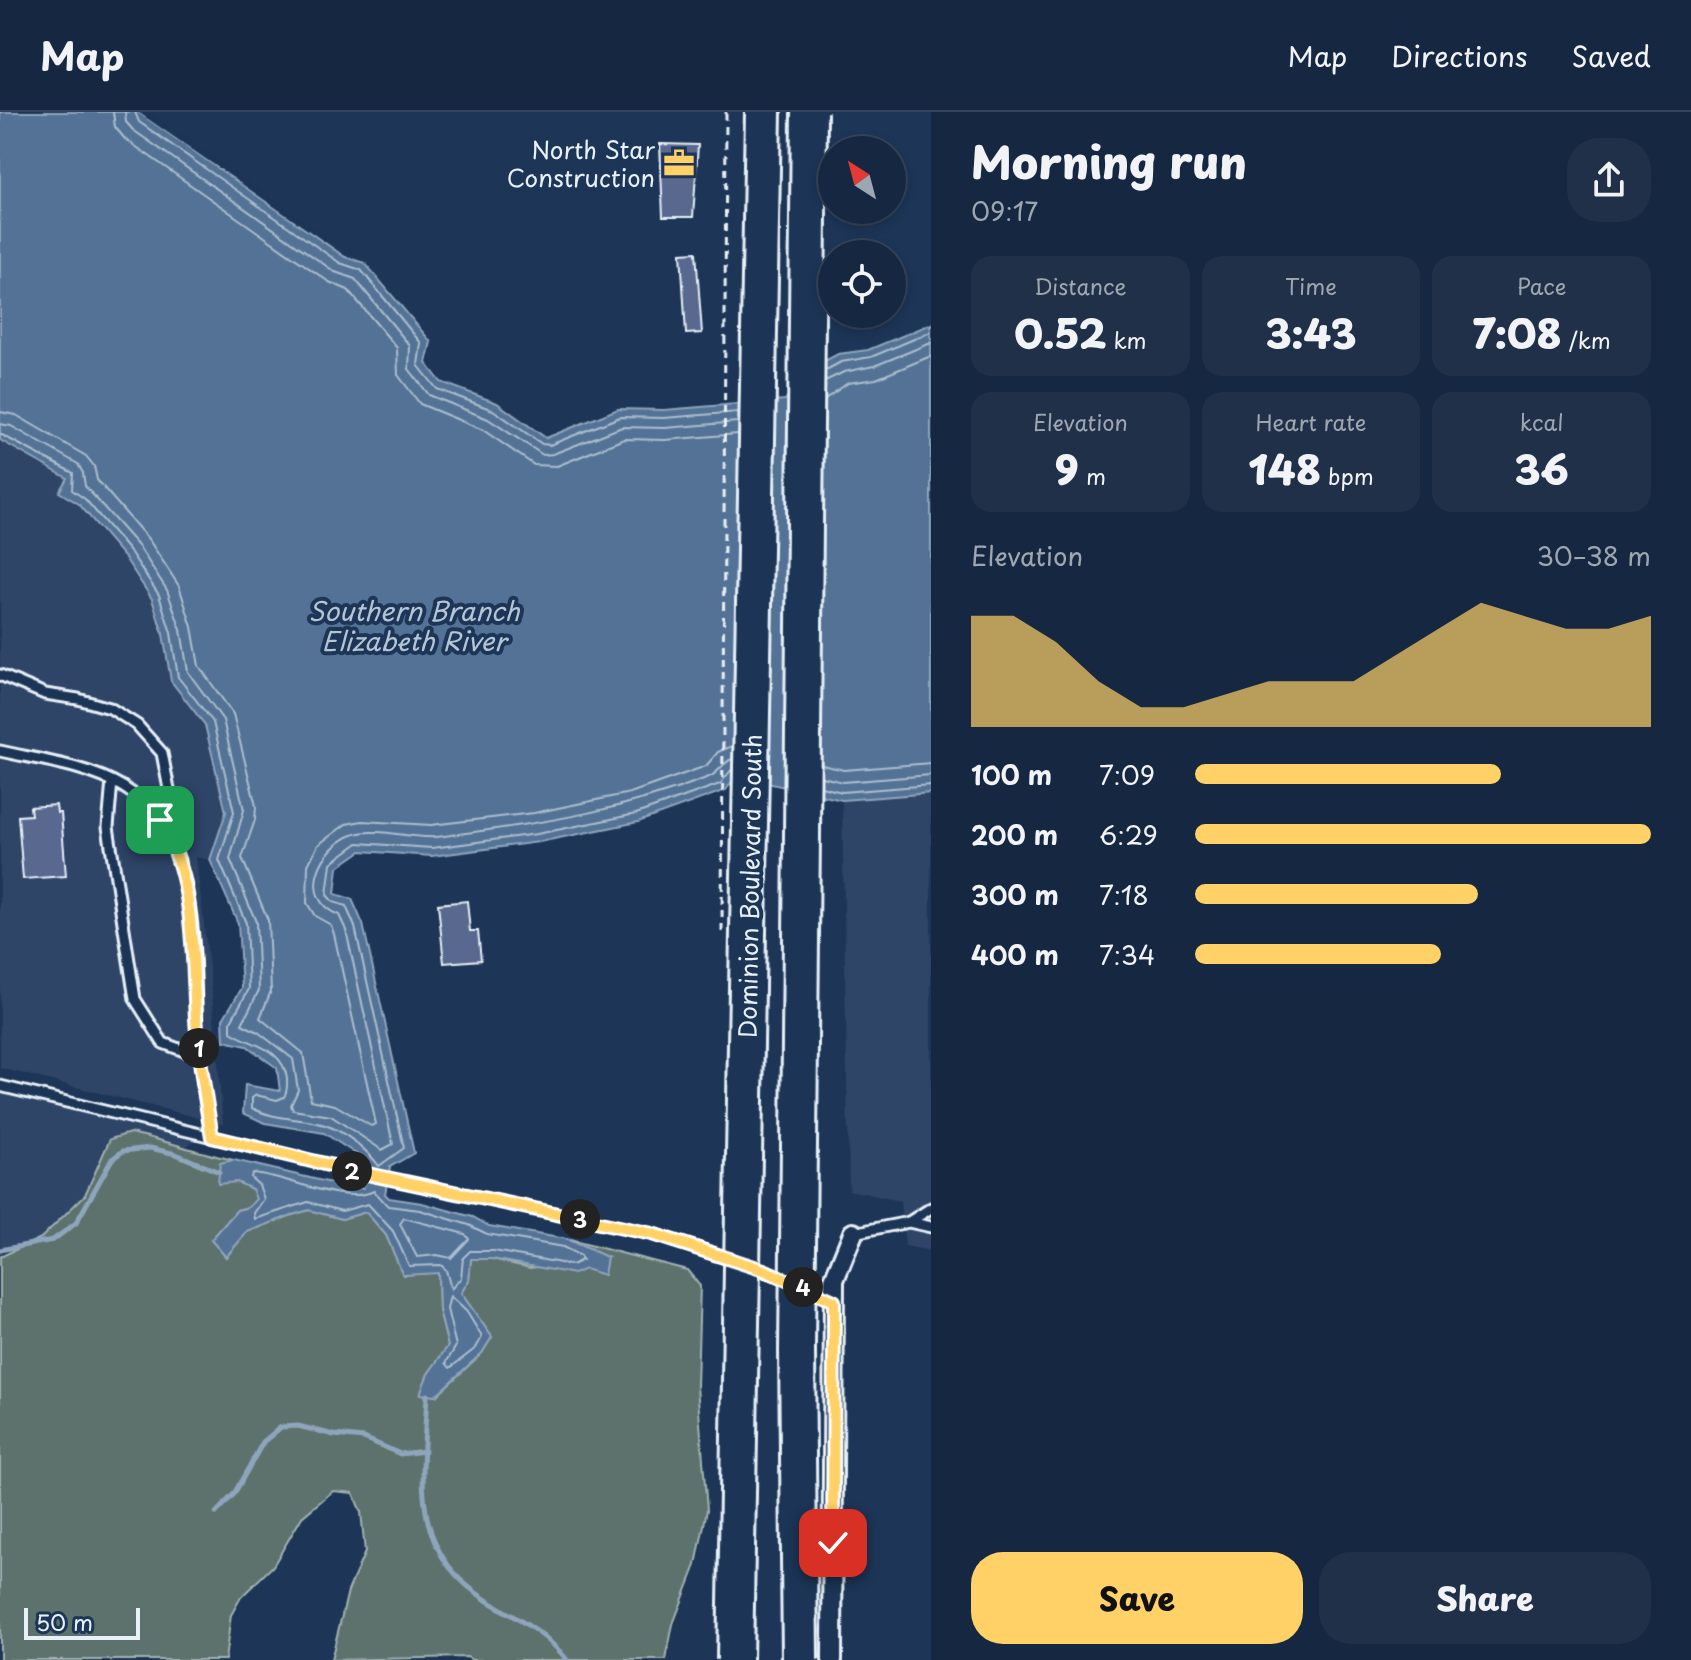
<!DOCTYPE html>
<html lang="en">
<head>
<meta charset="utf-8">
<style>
  :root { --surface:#162841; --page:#1f3048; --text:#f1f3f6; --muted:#9ea6b1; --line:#35445a; --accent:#ffd166 }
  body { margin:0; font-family:"Playpen Sans",sans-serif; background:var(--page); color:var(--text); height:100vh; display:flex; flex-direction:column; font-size:30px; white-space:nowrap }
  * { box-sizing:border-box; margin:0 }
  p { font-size:26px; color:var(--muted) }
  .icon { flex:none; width:44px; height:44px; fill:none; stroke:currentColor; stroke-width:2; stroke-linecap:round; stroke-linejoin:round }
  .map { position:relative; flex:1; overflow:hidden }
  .sheet { display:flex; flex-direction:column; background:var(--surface); width:760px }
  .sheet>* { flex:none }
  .needle { width:52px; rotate:324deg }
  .tools { position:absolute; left:818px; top:24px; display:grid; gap:16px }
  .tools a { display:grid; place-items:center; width:88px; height:88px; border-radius:50%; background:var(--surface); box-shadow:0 4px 12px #0003,0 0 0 2px var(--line); font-size:40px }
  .scale { position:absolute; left:24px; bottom:20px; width:116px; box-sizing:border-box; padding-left:8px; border:4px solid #e8f1f8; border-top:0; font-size:22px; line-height:28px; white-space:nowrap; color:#e8f1f8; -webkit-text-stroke:6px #1d3557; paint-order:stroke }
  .pin { position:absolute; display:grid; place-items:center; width:68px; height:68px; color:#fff; margin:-34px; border-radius:16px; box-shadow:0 4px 12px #0006 }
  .km { position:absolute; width:40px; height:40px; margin:-20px; border-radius:50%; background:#222; color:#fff; font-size:22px; line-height:40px; text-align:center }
  .round { display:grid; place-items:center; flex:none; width:84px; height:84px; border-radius:32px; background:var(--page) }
  .summary { display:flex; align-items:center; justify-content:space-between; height:136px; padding:0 40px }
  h1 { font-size:44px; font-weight:800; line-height:60px }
  .figures { display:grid; grid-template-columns:repeat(3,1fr); gap:12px; height:136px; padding:8px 40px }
  .figures div { display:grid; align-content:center; border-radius:20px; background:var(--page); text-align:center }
  .figures b { font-size:40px; font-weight:800 }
  .figures small { font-size:22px; font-weight:400 }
  .figures p { font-size:22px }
  .chart { height:224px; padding:16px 40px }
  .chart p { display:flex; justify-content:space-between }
  .chart svg { width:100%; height:144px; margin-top:8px; fill:var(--accent); opacity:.7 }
  .button { display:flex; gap:16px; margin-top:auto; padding:16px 40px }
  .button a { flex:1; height:92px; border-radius:32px; background:var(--accent); color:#111; font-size:32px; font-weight:800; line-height:92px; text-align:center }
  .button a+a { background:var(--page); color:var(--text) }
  ul { padding:0 40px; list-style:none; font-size:26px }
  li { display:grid; grid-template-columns:128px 96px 1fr; align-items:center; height:60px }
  li i { height:20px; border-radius:10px; background:var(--accent) }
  header { display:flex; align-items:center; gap:48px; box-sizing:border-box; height:112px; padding:0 40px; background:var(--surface); border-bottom:2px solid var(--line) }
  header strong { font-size:38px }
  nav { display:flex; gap:44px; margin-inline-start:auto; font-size:28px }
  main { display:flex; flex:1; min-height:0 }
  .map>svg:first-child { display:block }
</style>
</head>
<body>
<header>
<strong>Map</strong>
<nav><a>Map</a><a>Directions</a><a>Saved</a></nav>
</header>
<main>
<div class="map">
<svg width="931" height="1548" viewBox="0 0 931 1548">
  <rect width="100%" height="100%" fill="#1d3557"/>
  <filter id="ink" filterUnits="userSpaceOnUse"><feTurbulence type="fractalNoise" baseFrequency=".0125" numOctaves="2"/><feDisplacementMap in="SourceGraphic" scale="16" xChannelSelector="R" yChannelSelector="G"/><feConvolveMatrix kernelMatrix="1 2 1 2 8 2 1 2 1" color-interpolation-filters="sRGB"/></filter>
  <g filter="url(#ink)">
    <path fill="#2f4468" d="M 0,328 L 67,366 L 59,380 L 79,392 L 125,446 L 152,487 L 163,522 L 171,569 L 205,613 L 226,700 L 210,748 L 196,745 L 212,881 L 223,1012 L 0,956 Z
      M 931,681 L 931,1139 L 905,1134 L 900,1089 L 849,1078 L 842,688 Z
      M 0,980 L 194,1029 L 53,1128 L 0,1138 Z"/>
    <path fill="#5d726d" stroke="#a2b2b2" stroke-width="2" d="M 130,1021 C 166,1028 198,1041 234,1048 L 220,1051 L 237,1070 L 252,1077 L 257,1088 L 249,1095 L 237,1098 L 211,1128 L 226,1145 L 247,1120 L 292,1103 L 309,1098 L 342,1107 L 366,1100 L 386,1123 L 403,1163 L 438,1160 L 439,1198 L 448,1234 L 428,1262 L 421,1282 L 436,1284 L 482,1241 L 492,1225 L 461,1181 L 469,1168 L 471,1147 L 492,1147 L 530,1156 L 607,1145 L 566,1127 L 687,1158 L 700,1174 L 697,1274 L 707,1398 L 696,1453 L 673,1512 L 666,1548 L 472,1548 L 467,1545 L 331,1548 L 348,1479 L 365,1440 L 361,1400 L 353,1381 L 333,1379 L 302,1405 L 273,1454 L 241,1485 L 231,1503 L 225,1548 L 0,1548 L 0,1145 L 41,1126 L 85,1083 L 110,1027 Z"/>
    <path fill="#537295" stroke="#8fa5bd" stroke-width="2" d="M 0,0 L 138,0 L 345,145 L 365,151 L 431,230 L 426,251 L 441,270 L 497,291 L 546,326 L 618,297 L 664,298 L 785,288 L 813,255 L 838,242 L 868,238 L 931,212 L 931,681 L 842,688 L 736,664 L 726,678 L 638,710 L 539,730 L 432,744 L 361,739 L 338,755 L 335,782 L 352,787 L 363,812 L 414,1041 L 390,1055 L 385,1082 L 389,1086 L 422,1091 L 473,1105 L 489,1114 L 566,1127 L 607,1145 L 604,1163 L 585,1157 L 574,1162 L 492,1147 L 471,1147 L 469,1168 L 461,1181 L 492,1225 L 482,1241 L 435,1284 L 420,1282 L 428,1262 L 448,1234 L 439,1198 L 438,1161 L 403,1163 L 386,1123 L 366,1100 L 342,1107 L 309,1098 L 292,1103 L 247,1120 L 226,1145 L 211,1128 L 237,1098 L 249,1095 L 256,1087 L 252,1077 L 237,1070 L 218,1072 L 220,1051 L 234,1048 L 348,1075 L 364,1076 L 368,1050 L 324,1021 L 265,1011 L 243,1001 L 245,973 L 280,979 L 277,956 L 247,934 L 224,929 L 223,907 L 242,876 L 238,811 L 210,748 L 226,700 L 205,613 L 171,569 L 163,522 L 152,487 L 125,446 L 79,392 L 59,380 L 67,366 L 0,328 Z"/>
    <path fill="#1d3557" d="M 138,0 L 145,0 L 326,126 L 324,129 Z"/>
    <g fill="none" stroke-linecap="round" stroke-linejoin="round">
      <path stroke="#acbed0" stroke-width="2" d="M 113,0 L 115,15 L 125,27 L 329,170 L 348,178 L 397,236 L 398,263 L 420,292 L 483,318 L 534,353 L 557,354 L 624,327 L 665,328 L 738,322
        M 125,0 L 126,10 L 133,18 L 335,160 L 355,167 L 410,234 L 409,257 L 429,283 L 488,307 L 543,343 L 553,342 L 622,315 L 665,316 L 738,310
        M 135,0 L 139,10 L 340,151 L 361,158 L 421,231 L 418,253 L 437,277 L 493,298 L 542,332 L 550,333 L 620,305 L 664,306 L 739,300
        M 826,258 L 841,250 L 871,245 L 931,220
        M 825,269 L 844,260 L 874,254 L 931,231
        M 825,287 L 848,271 L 876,267 L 931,244
        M 0,300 L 16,303 L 86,344 L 94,354 L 97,368 L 149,428 L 179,474 L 192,515 L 199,554 L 233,602 L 256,694 L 255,708 L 242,746 L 268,808 L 271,879 L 260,906 L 303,941 L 311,988 L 335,993 L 371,1014 L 376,1012 L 334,822 L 331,813 L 315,804 L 307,791 L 308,753 L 318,733 L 346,712 L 362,709 L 431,713 L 534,701 L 630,681 L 706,654 L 718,640 L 732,634
        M 0,312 L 11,314 L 78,352 L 83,361 L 85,374 L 139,435 L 167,478 L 181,518 L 188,560 L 223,608 L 244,698 L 230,747 L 256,810 L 259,878 L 242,912 L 258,920 L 293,947 L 298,978 L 291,993 L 293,998 L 331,1004 L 382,1038 L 393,1032 L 346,818 L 339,803 C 297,787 319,734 355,722 C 372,716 409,725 428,725 C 438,726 448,723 458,722 C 545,711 628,697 709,665 C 719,661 722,651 732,647
        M 0,322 L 73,361 L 72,378 L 85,387 L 131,441 L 159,483 L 171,521 L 178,565 L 213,610 L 234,700 L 219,748 L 246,811 L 249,877 L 231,909 L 231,920 C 252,934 283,935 287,967 C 287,974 288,978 284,985 L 277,988 L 256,983 L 252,986 L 252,996 C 276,1009 301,1005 325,1013 C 346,1020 367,1038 379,1054 L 404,1036 L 355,815 L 346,794 L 333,790 L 327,783 L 331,751 L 358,731 L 432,736 L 537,722 L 636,702 L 720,672 L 732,657
        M 822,653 L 844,658 L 931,651
        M 822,665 L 843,670 L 931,663
        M 821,675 L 842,680 L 931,673
        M 252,1061 C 286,1063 344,1094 374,1079 L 388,1094 L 420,1098 L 469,1113 L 487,1122 L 563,1135 L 580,1144 L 582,1148 L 572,1153 L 494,1139 L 470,1139 L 463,1146 L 461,1166 L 451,1177 L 446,1158 L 441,1153 L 409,1154 L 393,1119 L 368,1092 L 342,1099 L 308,1090 L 255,1107 L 254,1101 L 264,1087 L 259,1073 L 251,1066 Z
        M 404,1106 L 465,1122 L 469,1127 L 451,1146 L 437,1143 L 417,1145 L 400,1112 Z
        M 450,1184 L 467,1200 L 482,1225 L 476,1236 L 450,1256 L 446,1251 L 456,1234 L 447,1197 Z"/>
      <path stroke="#8fa5bd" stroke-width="5" d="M 0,1138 L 53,1128 L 76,1111 L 112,1047 L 123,1039 L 150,1036 L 176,1042 L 219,1060
        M 427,1283 C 423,1365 407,1439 488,1489 C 515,1506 547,1521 567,1548
        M 216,1401 L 234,1382 L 263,1330 L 281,1315 L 298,1314 L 334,1323 L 364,1326 L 400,1342 L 425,1339"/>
    </g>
    <path fill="#58678f" stroke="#e8f1f8" stroke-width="2" d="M 660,32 L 698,33 L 693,105 L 663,105 Z
      M 696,140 L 702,221 L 686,222 L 681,141 Z
      M 56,693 L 57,701 L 61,701 L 66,764 L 23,767 L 18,704 L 31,703 L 30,695 Z
      M 467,789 L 470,819 L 478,819 L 481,848 L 444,851 L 438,792 Z"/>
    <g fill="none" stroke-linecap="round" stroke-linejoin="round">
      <defs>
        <path id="service" d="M 0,563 L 45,582 L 78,587 L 110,596 L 137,613 L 162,641 L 174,703 L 174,732
          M 0,639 C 40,648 88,654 123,675 C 202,722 192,837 197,916 C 199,952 205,989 212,1025
          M 112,669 L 108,715 L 135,887 L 163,931 L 200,945
          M 0,974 L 358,1060 L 652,1122 L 734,1148
          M 909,1110 L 931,1096
          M 853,1121 L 909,1110 L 931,1115
          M 749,1153 L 790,1170
          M 804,1176 L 834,1189"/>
        <path id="minor" d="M 832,1548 L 834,1168 L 853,1121"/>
        <path id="motorway" d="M 748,820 L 763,0"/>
      </defs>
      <use href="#service" stroke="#e8f1f8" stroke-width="15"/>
      <use href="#minor" stroke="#e8f1f8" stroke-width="24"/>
      <use href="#motorway" stroke="#e8f1f8" stroke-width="40"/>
      <use href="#service" stroke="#1d3557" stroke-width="9"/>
      <use href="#minor" stroke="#1d3557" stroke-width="18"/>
      <use href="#motorway" stroke="#1d3557" stroke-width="34"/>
      <defs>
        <path id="motorway-bridge" d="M 735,1548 L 748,820
          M 800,1548 L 797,1239 L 809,0"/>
      </defs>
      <use href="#motorway-bridge" stroke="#e8f1f8" stroke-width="40" stroke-linecap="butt"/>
      <path stroke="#e8f1f8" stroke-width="3" stroke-dasharray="8 6" stroke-linecap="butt" d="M 722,820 L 726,0"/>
      <use href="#motorway-bridge" stroke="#1d3557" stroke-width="34"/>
    </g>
  </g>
  <g fill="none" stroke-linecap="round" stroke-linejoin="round" filter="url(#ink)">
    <defs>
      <path id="route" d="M 160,708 C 198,772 191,848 197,920 C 200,955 206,990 212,1025 L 358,1060 L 652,1122 L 764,1158 L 834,1189 L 833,1431"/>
    </defs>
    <use href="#route" stroke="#fff" stroke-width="16"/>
    <use href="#route" stroke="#ffd166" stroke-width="10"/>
  </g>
  <defs>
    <symbol id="office-bare" viewBox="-9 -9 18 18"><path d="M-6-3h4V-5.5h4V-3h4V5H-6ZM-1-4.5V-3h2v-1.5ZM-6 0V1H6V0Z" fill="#ffd166" stroke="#1d3557" stroke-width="2.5" paint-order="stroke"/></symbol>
  </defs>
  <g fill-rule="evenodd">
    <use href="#office-bare" x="657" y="29" width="44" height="44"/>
  </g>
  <g text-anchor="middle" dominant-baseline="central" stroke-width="8" stroke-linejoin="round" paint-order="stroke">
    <g font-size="24" fill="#e8f1f8" stroke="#1d3557" text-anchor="end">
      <text x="655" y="37">North Star<tspan x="655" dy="28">Construction</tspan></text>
    </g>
    <g font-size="24" fill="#e8f1f8" stroke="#1d3557">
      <text transform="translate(749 774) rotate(-89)">Dominion Boulevard South</text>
    </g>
    <g font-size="26" font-style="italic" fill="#b4c5d5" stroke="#1d3557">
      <text x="414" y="498">Southern Branch<tspan x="414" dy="30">Elizabeth River</tspan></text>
    </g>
  </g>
</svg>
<div class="tools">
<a><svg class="needle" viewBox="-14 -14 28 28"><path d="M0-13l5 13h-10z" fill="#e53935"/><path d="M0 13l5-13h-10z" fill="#9ea6b1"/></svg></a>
<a><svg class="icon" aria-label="locate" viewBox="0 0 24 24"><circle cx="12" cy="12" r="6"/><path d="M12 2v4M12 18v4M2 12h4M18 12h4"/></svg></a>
</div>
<div class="scale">50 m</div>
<div class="pin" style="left:160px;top:708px;background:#1e9e55"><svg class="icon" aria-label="arrive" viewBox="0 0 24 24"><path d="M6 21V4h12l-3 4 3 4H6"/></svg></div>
<div class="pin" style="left:833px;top:1431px;background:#d93025"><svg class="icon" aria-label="check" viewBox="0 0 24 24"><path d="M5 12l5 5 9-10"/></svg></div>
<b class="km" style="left:199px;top:936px">1</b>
<b class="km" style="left:352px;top:1059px">2</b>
<b class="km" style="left:580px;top:1107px">3</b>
<b class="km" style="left:803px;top:1175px">4</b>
</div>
<section class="sheet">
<div class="summary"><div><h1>Morning run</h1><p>09:17</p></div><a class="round"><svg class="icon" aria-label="share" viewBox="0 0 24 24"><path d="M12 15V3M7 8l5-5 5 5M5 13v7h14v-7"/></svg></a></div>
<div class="figures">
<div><p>Distance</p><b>0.52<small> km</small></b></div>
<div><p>Time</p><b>3:43</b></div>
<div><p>Pace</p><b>7:08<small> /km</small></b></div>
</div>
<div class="figures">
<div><p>Elevation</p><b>9<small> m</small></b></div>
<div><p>Heart rate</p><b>148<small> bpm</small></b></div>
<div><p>kcal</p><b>36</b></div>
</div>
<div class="chart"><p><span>Elevation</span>30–38 m</p>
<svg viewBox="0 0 160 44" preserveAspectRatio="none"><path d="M0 44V10L10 10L20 18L30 30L40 38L50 38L60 34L70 30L80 30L90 30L100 22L110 14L120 6L130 10L140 14L150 14L160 10V44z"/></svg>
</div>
<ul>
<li><b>100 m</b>7:09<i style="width:67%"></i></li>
<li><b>200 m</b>6:29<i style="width:100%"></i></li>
<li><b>300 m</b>7:18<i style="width:62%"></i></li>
<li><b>400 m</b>7:34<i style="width:54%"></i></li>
</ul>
<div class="button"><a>Save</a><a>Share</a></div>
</section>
</main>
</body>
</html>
